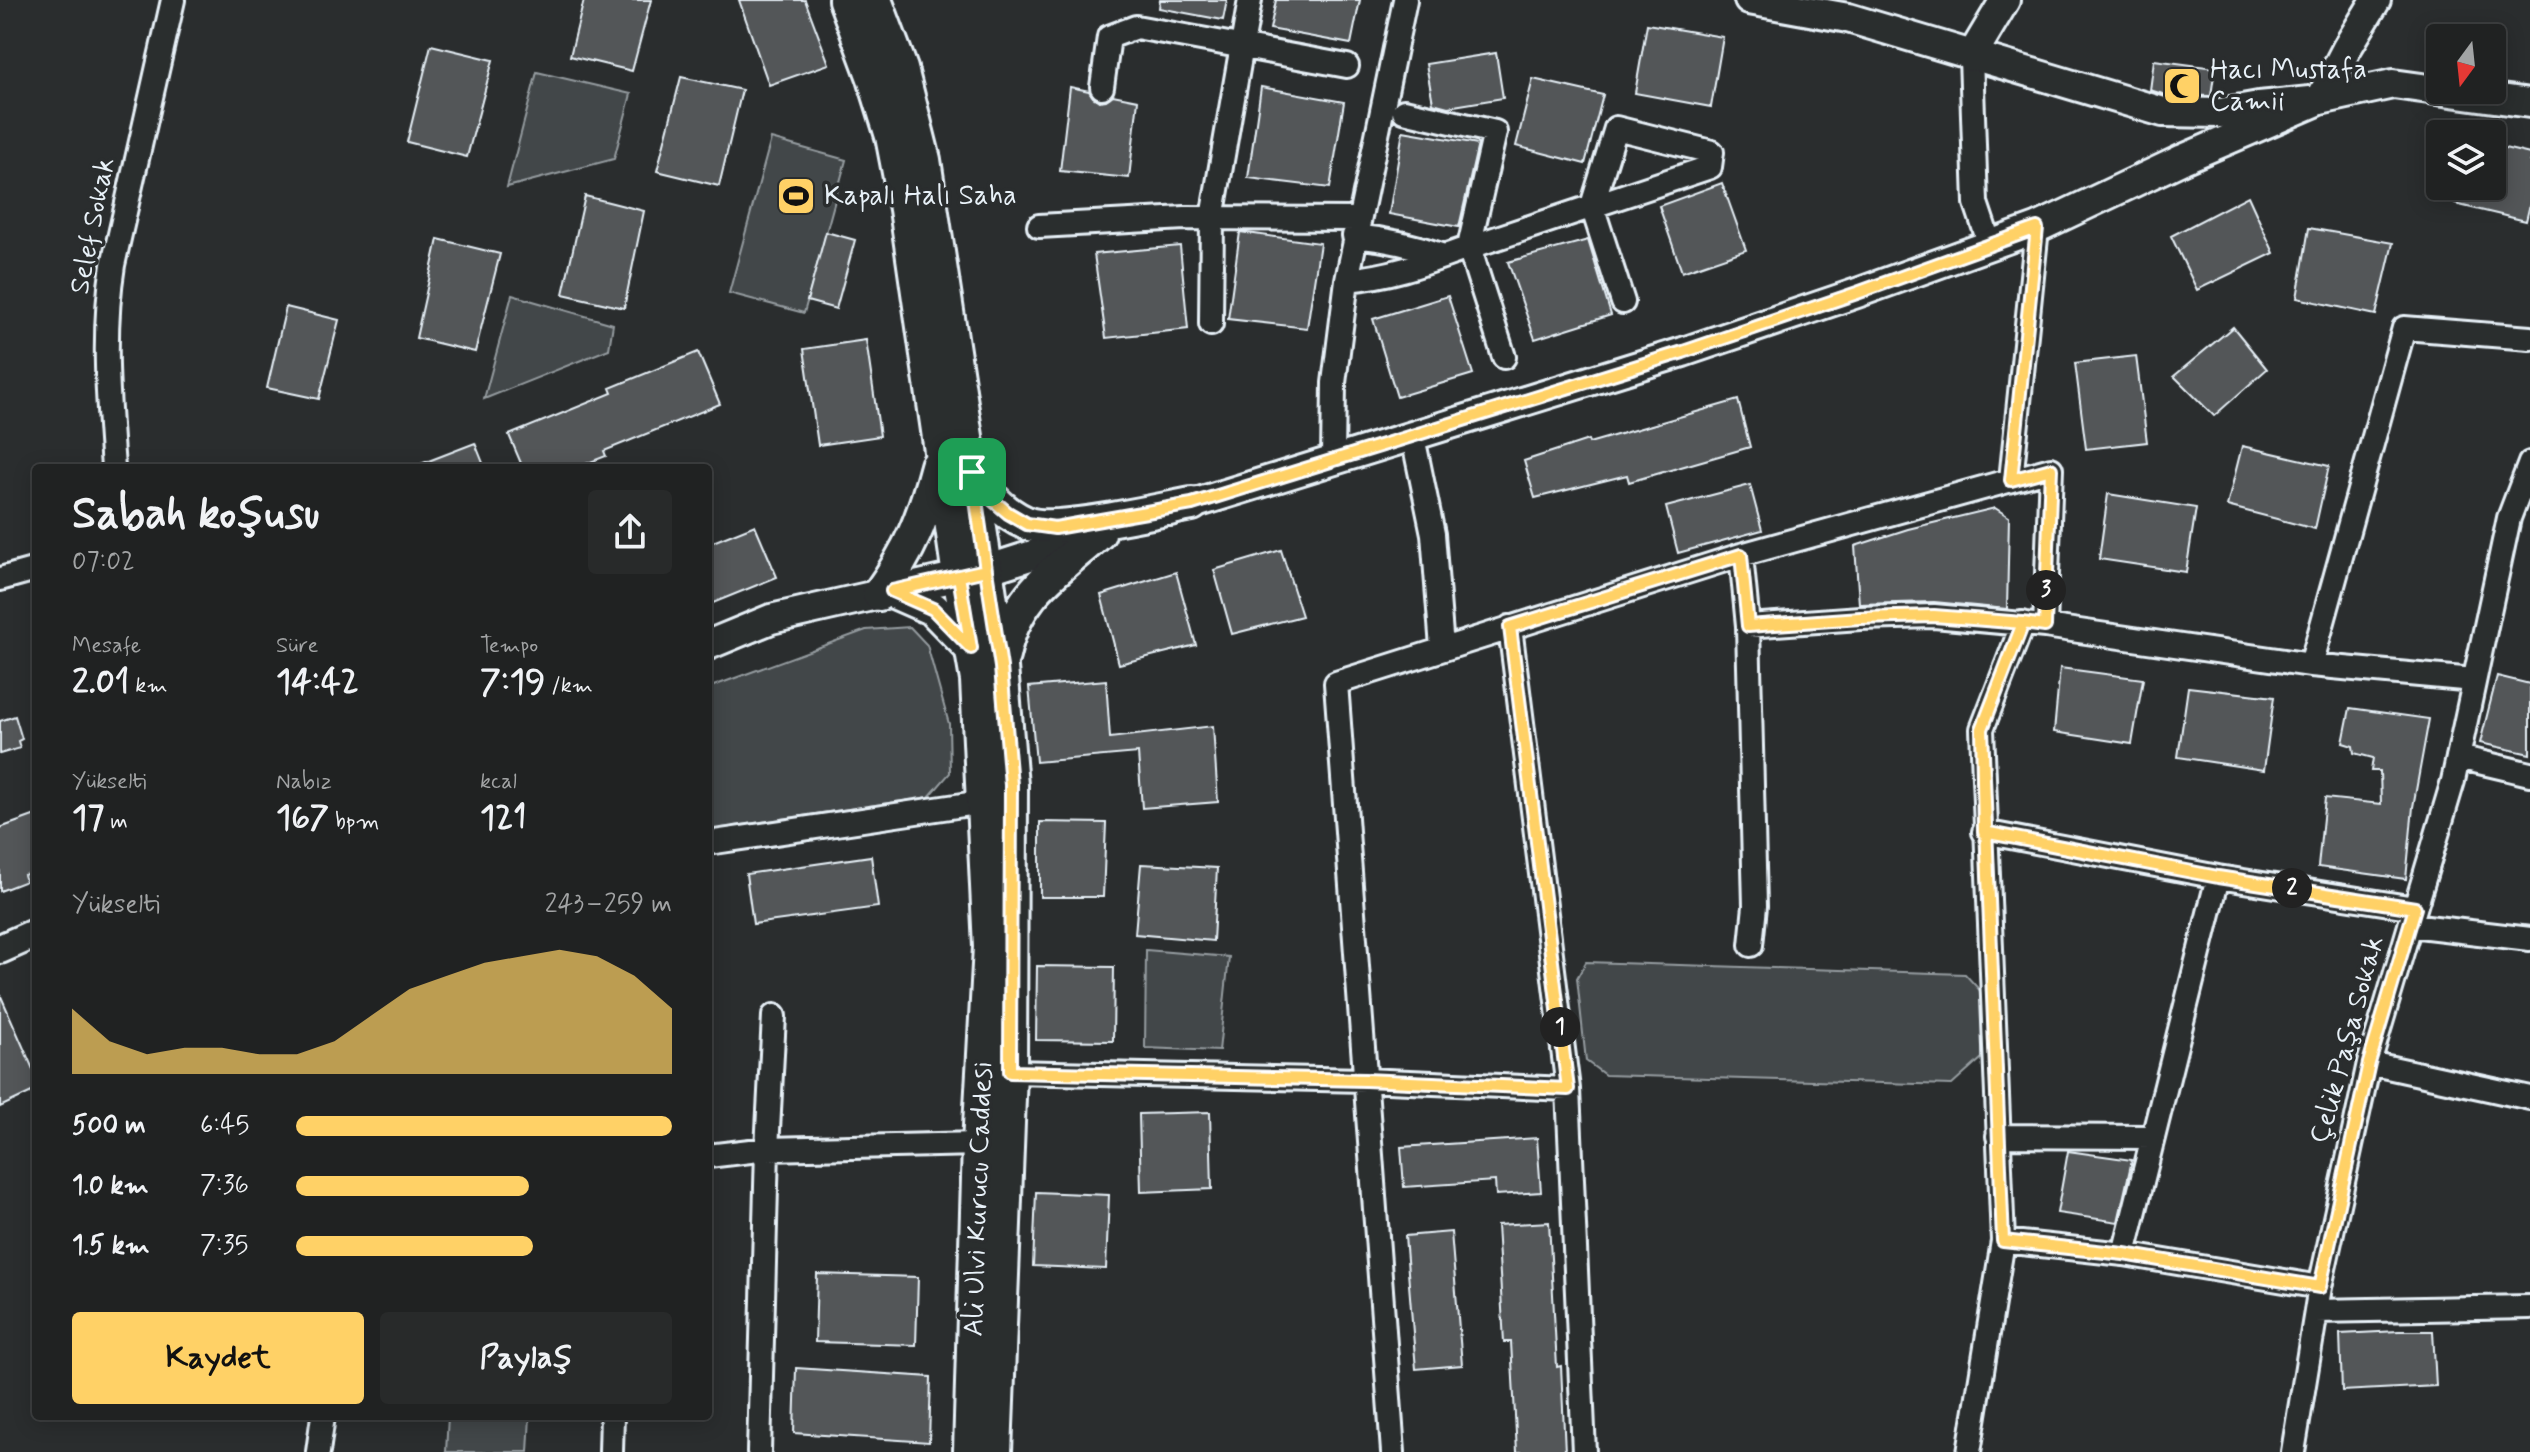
<!DOCTYPE html>
<html lang="tr">
<head>
<meta charset="utf-8">
<style>
  :root { --surface:#202222; --page:#282a2a; --text:#f1f3f6; --muted:#a2a4a5; --line:#3d3f40; --accent:#ffd166 }
  body { margin:0; font-family:Mynerve,sans-serif; background:var(--page); color:var(--text); height:100vh; display:flex; flex-direction:column; font-size:30px; white-space:nowrap }
  * { box-sizing:border-box; margin:0 }
  p { font-size:26px; color:var(--muted) }
  .icon { flex:none; width:44px; height:44px; fill:none; stroke:currentColor; stroke-width:2; stroke-linecap:round; stroke-linejoin:round }
  .map { position:relative; flex:1; overflow:hidden }
  .sheet { position:absolute; left:32px; top:464px; width:680px; height:956px; display:flex; flex-direction:column; background:var(--surface); border-radius:8px; box-shadow:0 4px 20px #0003,0 0 0 2px var(--line) }
  .sheet>* { flex:none }
  .needle { width:52px; rotate:195deg }
  .buttons { position:absolute; left:2426px; top:24px; display:grid; gap:16px }
  .buttons a { display:grid; place-items:center; width:80px; height:80px; border-radius:8px; background:var(--surface); box-shadow:0 4px 20px #0003,0 0 0 2px var(--line); font-size:40px }
  .pin { position:absolute; display:grid; place-items:center; width:68px; height:68px; color:#fff; margin:-34px; border-radius:16px; box-shadow:0 4px 12px #0006 }
  .km { position:absolute; width:40px; height:40px; margin:-20px; border-radius:50%; background:#222; color:#fff; font-size:22px; line-height:40px; text-align:center }
  .round { display:grid; place-items:center; flex:none; width:84px; height:84px; border-radius:8px; background:var(--page) }
  .headline { display:flex; align-items:center; justify-content:space-between; height:136px; padding:0 40px }
  h1 { font-size:44px; font-weight:700; line-height:60px }
  .stats { display:grid; grid-template-columns:repeat(3,1fr); gap:12px; height:136px; padding:8px 40px }
  .stats div { display:grid; align-content:center }
  .stats b { font-size:34px; font-weight:700 }
  .stats small { font-size:22px; font-weight:400 }
  .stats p { font-size:22px }
  .chart { height:224px; padding:16px 40px }
  .chart p { display:flex; justify-content:space-between }
  .chart svg { width:100%; height:144px; margin-top:8px; fill:var(--accent); opacity:.7 }
  .button { display:flex; gap:16px; margin-top:auto; padding:16px 40px }
  .button a { flex:1; height:92px; border-radius:8px; background:var(--accent); color:#111; font-size:32px; font-weight:700; line-height:92px; text-align:center }
  .button a+a { background:var(--page); color:var(--text) }
  ul { padding:0 40px; list-style:none; font-size:26px }
  li { display:grid; grid-template-columns:128px 96px 1fr; align-items:center; height:60px }
  li i { height:20px; border-radius:10px; background:var(--accent) }
  .map>svg:first-child { display:block }
</style>
</head>
<body>
<div class="map">
<svg width="2530" height="1452" viewBox="0 0 2530 1452">
  <rect width="100%" height="100%" fill="#2a2d2e"/>
  <filter id="ink" filterUnits="userSpaceOnUse"><feTurbulence type="fractalNoise" baseFrequency=".0125" numOctaves="2"/><feDisplacementMap in="SourceGraphic" scale="16" xChannelSelector="R" yChannelSelector="G"/><feConvolveMatrix kernelMatrix="1 2 1 2 8 2 1 2 1" color-interpolation-filters="sRGB"/></filter>
  <g filter="url(#ink)">
    <path fill="#424648" stroke="#959ca0" stroke-width="2" d="M 537,72 L 631,94 L 614,159 L 507,187 Z
      M 771,139 L 846,160 L 804,313 L 729,293 Z
      M 512,295 L 613,324 L 609,349 L 484,399 Z
      M 910,627 L 927,645 L 949,724 L 950,773 L 929,797 L 708,830 L 708,688 L 866,630 Z
      M 1146,950 L 1229,957 L 1219,1051 L 1145,1048 Z
      M 1586,962 L 1965,974 L 1985,996 L 1982,1058 L 1952,1085 L 1605,1075 L 1586,1061 L 1577,978 Z
      M 448,1416 L 530,1416 L 528,1452 L 446,1452 Z"/>
    <path fill="#535759" stroke="#e8f1f8" stroke-width="2" d="M 584,0 L 651,0 L 632,71 L 570,56 Z
      M 739,0 L 805,0 L 829,64 L 769,85 Z
      M 1160,0 L 1227,0 L 1223,20 L 1159,8 Z
      M 1276,0 L 1360,0 L 1351,44 L 1270,29 Z
      M 1647,24 L 1723,37 L 1711,107 L 1635,93 Z
      M 431,45 L 493,60 L 467,157 L 407,142 Z
      M 1496,53 L 1503,98 L 1448,107 L 1433,103 L 1426,64 Z
      M 2154,60 L 2215,68 L 2211,96 L 2166,95 L 2150,90 Z
      M 681,77 L 742,90 L 719,186 L 657,171 Z
      M 1533,79 L 1603,95 L 1585,164 L 1516,146 Z
      M 1070,87 L 1089,91 L 1093,97 L 1099,101 L 1106,100 L 1113,95 L 1138,100 L 1129,178 L 1060,171 Z
      M 1261,87 L 1344,102 L 1330,188 L 1248,178 Z
      M 1403,131 L 1478,144 L 1459,227 L 1389,214 Z
      M 2492,145 L 2530,154 L 2530,204 L 2526,221 L 2455,204 L 2459,186 L 2492,186 Z
      M 1722,183 L 1746,250 L 1682,272 L 1659,206 Z
      M 585,196 L 644,211 L 624,308 L 563,294 Z
      M 2248,196 L 2274,253 L 2197,290 L 2171,236 Z
      M 2309,228 L 2393,243 L 2376,315 L 2297,298 Z
      M 826,232 L 855,240 L 836,309 L 807,301 Z
      M 1240,232 L 1320,243 L 1307,328 L 1228,319 Z
      M 438,239 L 500,254 L 475,352 L 416,338 Z
      M 1588,240 L 1611,315 L 1535,339 L 1508,262 Z
      M 1180,246 L 1188,329 L 1106,338 L 1094,254 Z
      M 1448,296 L 1473,374 L 1397,397 L 1373,319 Z
      M 286,307 L 339,320 L 319,399 L 267,388 Z
      M 2233,327 L 2267,369 L 2214,416 L 2174,376 Z
      M 866,340 L 880,436 L 818,445 L 804,349 Z
      M 698,352 L 720,404 L 604,451 L 606,456 L 575,468 L 523,468 L 509,435 L 612,393 L 610,388 Z
      M 2136,356 L 2147,442 L 2086,449 L 2075,363 Z
      M 1738,400 L 1750,447 L 1629,482 L 1627,475 L 1535,498 L 1524,461 L 1588,440 L 1589,443 Z
      M 475,443 L 485,468 L 414,468 L 413,467 Z
      M 2242,446 L 2329,466 L 2315,529 L 2227,506 Z
      M 1750,485 L 1762,530 L 1678,553 L 1666,507 Z
      M 2108,494 L 2196,508 L 2186,572 L 2099,559 Z
      M 1995,508 L 2009,517 L 2007,609 L 1934,602 L 1859,604 L 1855,546 L 1908,529 Z
      M 755,525 L 777,577 L 708,605 L 708,544 Z
      M 1281,550 L 1302,616 L 1232,634 L 1214,570 Z
      M 1176,572 L 1196,645 L 1119,664 L 1101,595 Z
      M 2060,668 L 2143,679 L 2132,744 L 2054,732 Z
      M 2497,676 L 2530,684 L 2530,754 L 2480,743 Z
      M 1106,680 L 1110,738 L 1213,726 L 1218,802 L 1142,808 L 1138,753 L 1036,762 L 1029,687 Z
      M 2188,687 L 2274,697 L 2264,770 L 2178,757 Z
      M 2350,708 L 2429,719 L 2413,807 L 2406,879 L 2318,867 L 2325,798 L 2381,804 L 2380,771 L 2371,771 L 2373,758 L 2354,753 L 2353,746 L 2343,743 Z
      M 15,716 L 22,739 L 18,741 L 20,748 L 0,754 L 0,721 Z
      M 36,815 L 36,871 L 24,875 L 26,881 L 0,891 L 0,828 Z
      M 1040,822 L 1106,823 L 1103,897 L 1040,897 Z
      M 871,856 L 878,907 L 753,924 L 746,874 Z
      M 1141,864 L 1217,868 L 1213,941 L 1135,934 Z
      M 1037,966 L 1114,967 L 1113,1041 L 1036,1040 Z
      M 0,994 L 36,1076 L 36,1090 L 0,1107 Z
      M 1210,1112 L 1212,1189 L 1141,1192 L 1139,1114 Z
      M 1537,1138 L 1541,1192 L 1496,1195 L 1495,1181 L 1404,1187 L 1401,1147 Z
      M 2068,1151 L 2132,1160 L 2118,1222 L 2057,1213 Z
      M 1036,1192 L 1109,1195 L 1106,1269 L 1033,1266 Z
      M 1549,1222 L 1557,1367 L 1561,1366 L 1565,1452 L 1517,1452 L 1511,1342 L 1504,1342 L 1497,1225 Z
      M 1451,1232 L 1462,1365 L 1416,1369 L 1405,1236 Z
      M 817,1274 L 918,1277 L 916,1345 L 815,1342 Z
      M 2399,1331 L 2433,1331 L 2436,1386 L 2342,1391 L 2340,1334 Z
      M 796,1368 L 931,1377 L 929,1442 L 794,1433 Z"/>
    <g fill="none" stroke-linecap="round" stroke-linejoin="round">
      <defs>
        <path id="minor" d="M 1971,57 L 1976,203 L 1990,245
          M 1102,87 L 1109,37 L 1136,27 L 1347,66
          M 1404,111 L 1495,132 L 1469,247 L 1504,357
          M 1039,226 L 1185,218 L 1358,219
          M 1354,236 C 1386,239 1414,245 1444,256
          M 1347,280 C 1404,275 1441,256 1494,239 C 1566,215 1638,191 1710,167 L 1712,152 L 1616,128 L 1592,206 L 1623,302
          M 1211,324 L 1212,218 L 1250,0
          M 1413,437 L 1433,534 L 1442,648
          M 1333,459 L 1334,383 L 1347,280 L 1405,0
          M 113,468 C 108,399 102,333 113,265 L 173,0
          M 2011,480 L 2037,228
          M 1741,555 L 1748,626 L 1755,906 L 1751,945
          M 0,579 L 36,569
          M 1748,626 L 1860,618 L 1934,616 L 2045,626 L 2311,665 L 2474,680
          M 1510,627 L 1568,1089 L 1584,1452
          M 2311,665 L 2404,328 L 2530,338
          M 2458,757 L 2530,774
          M 1984,832 L 2218,877 L 2415,908
          M 708,843 L 983,802
          M 2410,925 L 2530,939
          M 2369,1063 L 2530,1098
          M 1010,1072 L 1365,1080 L 1568,1089
          M 1998,1136 L 2153,1137
          M 708,1156 L 767,1149 L 979,1144
          M 2003,1241 L 2124,1254 L 2320,1287
          M 2124,1254 L 2218,877
          M 2316,1311 L 2530,1307
          M 318,1452 L 323,1416
          M 611,1452 L 612,1416
          M 759,1452 L 767,1149 L 774,1016
          M 1393,1452 L 1336,683 L 1741,555 L 2051,469 L 2045,626
          M 1969,1452 L 2003,1241 L 1982,729 L 2023,623
          M 2293,1452 L 2320,1287 L 2369,1063 L 2453,781 L 2509,518 L 2530,463"/>
        <path id="tertiary" d="M 1749,0 L 1848,18 L 2163,112 L 2220,113 L 2259,106 L 2320,100 L 2393,84 L 2530,103
          M 1971,57 L 2005,0
          M 2320,100 L 2347,48 L 2376,0
          M 1170,511 L 1683,352 L 1857,293 L 2037,228 L 2183,159 L 2320,100
          M 708,645 L 771,619 L 986,570 L 1092,536
          M 0,949 L 36,933"/>
        <path id="secondary" d="M 845,0 L 874,78 L 892,136 L 906,209 L 959,576 L 977,680 L 990,947 L 979,1144 L 970,1452
          M 875,0 L 901,69 L 924,160 L 1001,667 L 1011,785 L 1010,1072 L 995,1452
          M 972,472 C 986,493 1002,513 1026,523 C 1054,535 1157,510 1192,504
          M 892,591 L 933,609 L 971,648
          M 879,594 C 911,549 923,519 937,466
          M 1003,656 C 1015,595 1055,572 1099,533"/>
      </defs>
      <use href="#minor" stroke="#e8f1f8" stroke-width="28"/>
      <use href="#tertiary" stroke="#e8f1f8" stroke-width="34"/>
      <use href="#secondary" stroke="#e8f1f8" stroke-width="38"/>
      <use href="#minor" stroke="#2a2d2e" stroke-width="22"/>
      <use href="#tertiary" stroke="#2a2d2e" stroke-width="28"/>
      <use href="#secondary" stroke="#2a2d2e" stroke-width="32"/>
    </g>
  </g>
  <g fill="none" stroke-linecap="round" stroke-linejoin="round" filter="url(#ink)">
    <defs>
      <path id="route" d="M 972,472 L 986,570 C 955,577 923,584 892,591 L 933,609 L 971,648 L 959,576 L 986,570 L 1001,667 L 1011,785 L 1010,1072 L 1365,1080 L 1568,1089 L 1510,627 L 1741,555 L 1748,626 L 1860,618 L 1934,616 L 2023,623 L 1982,729 L 1984,832 L 2218,877 L 2415,908 L 2369,1063 L 2320,1287 L 2124,1254 L 2003,1241 L 1982,729 L 2023,623 L 2045,626 L 2051,469 L 2011,480 L 2037,228 L 1857,293 L 1683,352 L 1192,504 L 1055,528 L 1027,524 L 1008,513 L 988,496 L 972,472"/>
    </defs>
    <use href="#route" stroke="#fff" stroke-width="16"/>
    <use href="#route" stroke="#ffd166" stroke-width="10"/>
  </g>
  <defs>
    <symbol id="mosque-square" viewBox="-11 -11 22 22"><rect x="-9" y="-9" width="18" height="18" rx="4" fill="#ffd166" stroke="#2a2d2e"/><path d="M3.5-4.9A6 6 0 1 0 3.5 4.9A5 5 0 1 1 3.5-4.9Z" fill="#111"/></symbol>
    <symbol id="stadium-square" viewBox="-11 -11 22 22"><rect x="-9" y="-9" width="18" height="18" rx="4" fill="#ffd166" stroke="#2a2d2e"/><path d="M0-5a6.5 5 0 1 0 0 10a6.5 5 0 1 0 0-10ZM-3.5-1.8h7v3.6h-7Z" fill="#111"/></symbol>
  </defs>
  <g fill-rule="evenodd">
    <use href="#mosque-square" x="2160" y="64" width="44" height="44"/>
    <use href="#stadium-square" x="774" y="174" width="44" height="44"/>
  </g>
  <g text-anchor="middle" dominant-baseline="central" stroke-width="7" stroke-linejoin="round" paint-order="stroke">
    <g font-size="28" fill="#e8f1f8" stroke="#2a2d2e" text-anchor="start">
      <text x="2210" y="70">Hacı Mustafa<tspan x="2210" dy="32">Camii</tspan></text>
      <text x="824" y="196">Kapalı Halı Saha</text>
    </g>
    <g font-size="28" fill="#e8f1f8" stroke="#2a2d2e">
      <text transform="translate(93 226) rotate(-79)">Selef Sokak</text>
      <text transform="translate(2348 1040) rotate(-75)">Çelik Paşa Sokak</text>
      <text transform="translate(979 1199) rotate(-88)">Ali Ulvi Kurucu Caddesi</text>
    </g>
  </g>
</svg>
<div class="buttons">
<a><svg class="needle" viewBox="-14 -14 28 28"><path d="M0-13l5 13h-10z" fill="#e53935"/><path d="M0 13l5-13h-10z" fill="#a2a4a5"/></svg></a>
<a><svg class="icon" aria-label="layers" viewBox="0 0 24 24"><path d="M12 4l9 5-9 5-9-5zM3 14l9 5 9-5"/></svg></a>
</div>
<div class="pin" style="left:972px;top:472px;background:#1e9e55"><svg class="icon" aria-label="arrive" viewBox="0 0 24 24"><path d="M6 21V4h12l-3 4 3 4H6"/></svg></div>
<b class="km" style="left:1560px;top:1027px">1</b>
<b class="km" style="left:2292px;top:888px">2</b>
<b class="km" style="left:2046px;top:590px">3</b>
<section class="sheet">
<div class="headline"><div><h1>Sabah koşusu</h1><p>07:02</p></div><a class="round"><svg class="icon" aria-label="share" viewBox="0 0 24 24"><path d="M12 15V3M7 8l5-5 5 5M5 13v7h14v-7"/></svg></a></div>
<div class="stats">
<div><p>Mesafe</p><b>2.01<small> km</small></b></div>
<div><p>Süre</p><b>14:42</b></div>
<div><p>Tempo</p><b>7:19<small> /km</small></b></div>
</div>
<div class="stats">
<div><p>Yükselti</p><b>17<small> m</small></b></div>
<div><p>Nabız</p><b>167<small> bpm</small></b></div>
<div><p>kcal</p><b>121</b></div>
</div>
<div class="chart"><p><span>Yükselti</span>243–259 m</p>
<svg viewBox="0 0 160 44" preserveAspectRatio="none"><path d="M0 44V24L10 34L20 38L30 36L40 36L50 38L60 38L70 34L80 26L90 18L100 14L110 10L120 8L130 6L140 8L150 14L160 24V44z"/></svg>
</div>
<ul>
<li><b>500 m</b>6:45<i style="width:100%"></i></li>
<li><b>1.0 km</b>7:36<i style="width:62%"></i></li>
<li><b>1.5 km</b>7:35<i style="width:63%"></i></li>
</ul>
<div class="button"><a>Kaydet</a><a>Paylaş</a></div>
</section>
</div>
</body>
</html>
